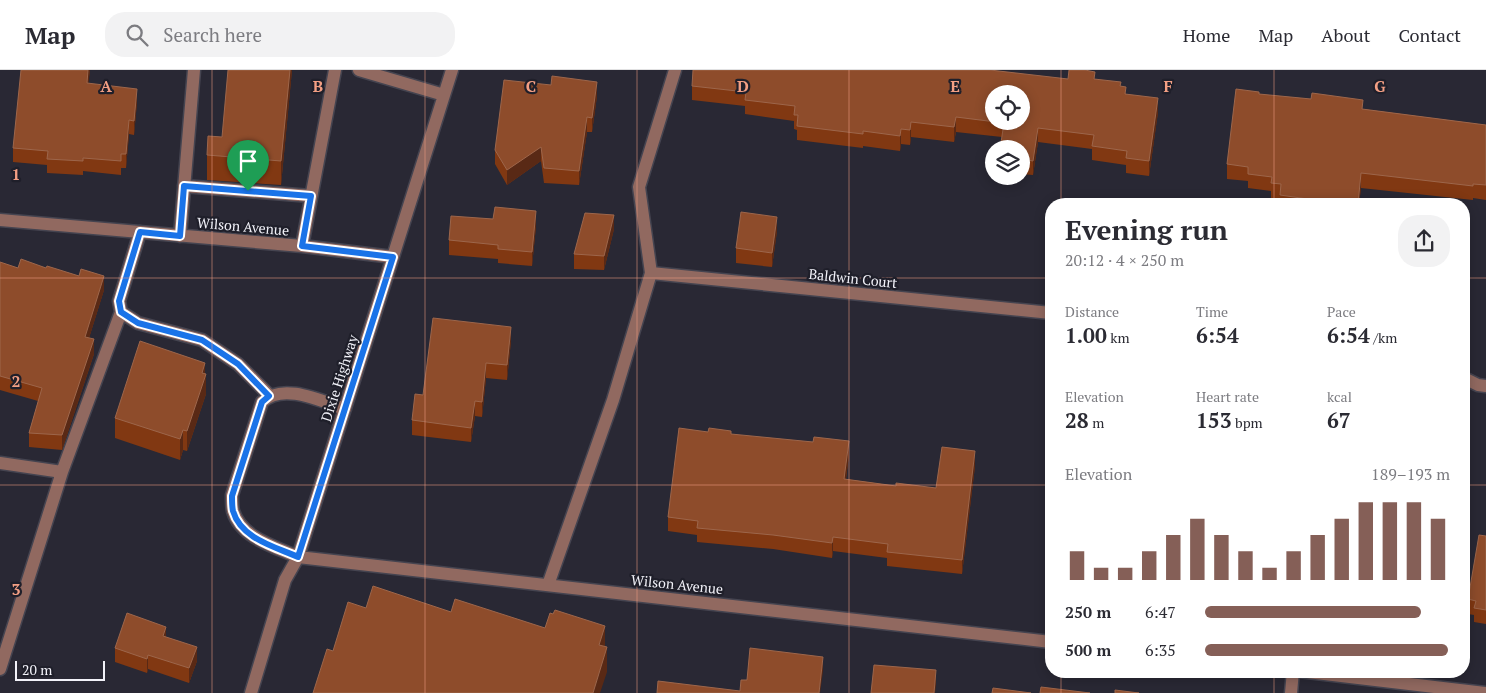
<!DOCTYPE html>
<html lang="en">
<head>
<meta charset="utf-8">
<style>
  :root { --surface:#fff; --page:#f2f2f3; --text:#2b2b33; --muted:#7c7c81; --line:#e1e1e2; --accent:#855f57 }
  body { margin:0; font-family:"PT Serif",serif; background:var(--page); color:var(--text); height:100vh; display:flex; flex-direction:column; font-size:19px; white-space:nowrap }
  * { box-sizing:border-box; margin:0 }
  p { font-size:16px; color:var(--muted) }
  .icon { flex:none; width:28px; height:28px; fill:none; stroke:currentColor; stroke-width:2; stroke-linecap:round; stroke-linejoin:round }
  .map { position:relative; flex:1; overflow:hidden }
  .sheet { position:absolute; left:1045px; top:128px; width:425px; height:480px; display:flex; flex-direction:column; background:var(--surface); border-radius:20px; box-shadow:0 2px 12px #0003 }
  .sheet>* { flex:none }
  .controls { position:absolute; left:985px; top:15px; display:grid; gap:10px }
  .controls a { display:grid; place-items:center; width:45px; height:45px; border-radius:50%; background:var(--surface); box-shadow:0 2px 12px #0003; font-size:25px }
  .scale { position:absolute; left:15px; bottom:12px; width:90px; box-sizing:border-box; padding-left:5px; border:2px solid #f2f2f9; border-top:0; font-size:14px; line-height:18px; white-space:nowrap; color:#f2f2f9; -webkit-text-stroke:4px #1f1f2a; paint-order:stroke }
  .pin { position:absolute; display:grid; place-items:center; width:42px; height:42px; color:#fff; margin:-51px -21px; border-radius:50% 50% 50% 0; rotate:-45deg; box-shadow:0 0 5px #0007 }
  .pin .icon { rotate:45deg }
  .round { display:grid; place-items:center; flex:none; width:52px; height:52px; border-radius:20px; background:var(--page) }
  .overview { display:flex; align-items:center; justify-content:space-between; height:85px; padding:0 20px }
  h1 { font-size:28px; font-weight:700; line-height:38px }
  .metrics { display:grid; grid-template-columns:repeat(3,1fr); gap:8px; height:85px; padding:5px 20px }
  .metrics div { display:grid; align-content:center }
  .metrics b { font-size:21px; font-weight:700 }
  .metrics small { font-size:14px; font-weight:400 }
  .metrics p { font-size:14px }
  .chart { height:140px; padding:10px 20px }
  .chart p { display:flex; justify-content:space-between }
  .chart svg { width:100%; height:90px; margin-top:5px; stroke:var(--accent); stroke-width:6 }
  ul { padding:0 20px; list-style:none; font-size:16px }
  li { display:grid; grid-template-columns:80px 60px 1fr; align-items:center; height:38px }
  li i { height:12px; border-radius:6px; background:var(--accent) }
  header { display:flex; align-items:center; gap:30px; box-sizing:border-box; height:70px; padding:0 25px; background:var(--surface); border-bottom:1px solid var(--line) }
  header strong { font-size:24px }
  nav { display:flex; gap:28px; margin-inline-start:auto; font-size:18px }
  .search { width:350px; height:45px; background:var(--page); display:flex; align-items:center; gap:12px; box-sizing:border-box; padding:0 18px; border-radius:20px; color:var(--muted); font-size:19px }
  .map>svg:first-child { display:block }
</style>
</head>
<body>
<header>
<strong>Map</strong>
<div class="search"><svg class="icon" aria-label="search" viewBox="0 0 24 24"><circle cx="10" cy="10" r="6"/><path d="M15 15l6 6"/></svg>Search here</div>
<nav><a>Home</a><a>Map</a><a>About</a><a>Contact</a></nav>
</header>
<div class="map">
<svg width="1486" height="623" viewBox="0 0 1486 623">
  <rect width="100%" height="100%" fill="#292834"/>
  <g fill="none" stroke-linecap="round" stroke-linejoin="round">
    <defs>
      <path id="minor" d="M 359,0 L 444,25
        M 184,116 L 311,126
        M 0,150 L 302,176 L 393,187
        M 140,162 L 119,231 L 121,242 L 138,253 L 202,270 L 238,294 L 269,325
        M 180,166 L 194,0
        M 302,176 L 335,0
        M 651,203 L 1051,243
        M 1464,308 L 1478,315 L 1486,316
        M 345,339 C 321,331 283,312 262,332 L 232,425 C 232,430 232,437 233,441 C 241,468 276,477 298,487 L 1051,572
        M 0,393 L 62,402 L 121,242
        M 548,515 L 613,330 L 651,203 L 639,117 L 675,0
        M 0,599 L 62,402
        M 1299,601 L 1485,623
        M 251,623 L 285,510 L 298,487 L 452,0
        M 1291,623 L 1293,601"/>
    </defs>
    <use href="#minor" stroke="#454450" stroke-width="15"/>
    <use href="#minor" stroke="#916960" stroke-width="12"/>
  </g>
  <path fill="#813812" d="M 90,0 L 88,13 L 137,32 L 134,65 L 129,64 L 126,98 L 121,98 L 121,105 L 83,101 L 83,105 L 47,103 L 47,95 L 13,92 L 13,78 Z
    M 292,0 L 281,115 L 207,110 L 207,85 L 222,67 Z
    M 1095,9 L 1121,17 L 1126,24 L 1158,42 L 1149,106 L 1126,103 L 1126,95 L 1092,90 L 1092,79 L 1038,72 L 1033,105 L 1021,104 L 1021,79 L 1002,67 L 956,62 L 954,72 L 911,67 L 910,75 L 901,74 L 900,81 L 863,76 L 863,78 L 797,70 L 797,60 L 794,59 L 794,51 L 745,44 L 745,36 L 692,30 L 692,16 Z
    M 1259,24 L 1363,39 L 1486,55 L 1486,130 L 1473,128 L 1473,130 L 1361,118 L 1359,134 L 1280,134 L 1280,128 L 1271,128 L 1271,121 L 1248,118 L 1248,111 L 1227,109 L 1227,94 Z
    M 597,26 L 592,62 L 587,62 L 579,115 L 544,113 L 541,91 L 507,115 L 495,94 L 495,80 Z
    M 536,156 L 532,196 L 498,193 L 498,189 L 449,185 L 449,170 Z
    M 614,159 L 604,200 L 574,199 L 574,184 Z
    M 777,161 L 772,197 L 736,193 L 736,178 Z
    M 0,192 L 18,198 L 46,198 L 79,206 L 104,220 L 89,268 L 94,284 L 62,380 L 29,377 L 29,363 L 38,331 L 0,320 Z
    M 511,271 L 507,310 L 486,308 L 482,347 L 475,346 L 471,372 L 412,365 L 412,350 L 423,325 Z
    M 205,304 L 206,324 L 187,381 L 183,380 L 180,390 L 115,368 L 115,348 Z
    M 708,362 L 731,364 L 849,385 L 846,409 L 896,416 L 936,418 L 975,396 L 962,504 L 887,496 L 887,488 L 833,481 L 832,488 L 773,479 L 697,472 L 697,465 L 668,461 L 668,447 Z
    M 1486,466 L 1486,554 L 1474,552 L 1474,545 L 1468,544 L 1468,529 Z
    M 1051,476 L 1051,504 L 1049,504 L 1049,490 Z
    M 166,567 L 197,591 L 189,613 L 148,599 L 147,603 L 115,592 L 115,578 Z"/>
  <path fill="#592915" d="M 88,0 L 90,0 L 87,27 L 87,13 Z
    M 290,0 L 292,0 L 281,115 L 281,91 Z
    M 597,12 L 597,26 L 592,62 L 592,48 Z
    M 137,19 L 137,32 L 134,65 L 134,51 Z
    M 1158,28 L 1158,42 L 1149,106 L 1149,91 Z
    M 587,47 L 587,62 L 579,115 L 579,101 Z
    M 956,47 L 956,62 L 954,72 L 954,57 Z
    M 129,50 L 129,64 L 126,98 L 126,84 Z
    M 911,52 L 911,67 L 910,75 L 910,60 Z
    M 1038,58 L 1038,72 L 1033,105 L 1033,91 Z
    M 901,59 L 901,74 L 900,81 L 900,66 Z
    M 541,77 L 541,91 L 507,115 L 507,100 Z
    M 1361,103 L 1361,118 L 1359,134 L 1358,134 Z
    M 536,141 L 536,156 L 532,196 L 532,182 Z
    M 614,145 L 614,159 L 604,200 L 604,186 Z
    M 777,147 L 777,161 L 772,197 L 772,183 Z
    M 104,206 L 104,220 L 85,281 L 85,267 Z
    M 511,257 L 511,271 L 507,310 L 507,295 Z
    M 94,269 L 94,284 L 62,380 L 62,365 Z
    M 205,293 L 205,308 L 206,304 L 206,324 L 187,381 L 187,361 Z
    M 486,293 L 486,308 L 482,347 L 482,332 Z
    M 475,331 L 475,346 L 471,372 L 471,358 Z
    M 183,360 L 183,380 L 180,390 L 180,369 Z
    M 849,371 L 849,385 L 844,423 L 844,409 Z
    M 975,381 L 975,396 L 962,504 L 962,490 Z
    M 833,467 L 833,481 L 832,488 L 832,473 Z
    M 605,556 L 605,580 L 599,575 Z
    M 166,557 L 166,571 L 163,566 Z
    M 197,577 L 197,591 L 189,613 L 189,598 Z
    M 607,577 L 607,602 L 600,623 L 593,623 Z
    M 148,585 L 148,599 L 147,603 L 147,589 Z
    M 823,587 L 823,601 L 820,623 L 819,623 Z
    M 936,600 L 936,615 L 935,623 L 934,623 Z"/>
  <path fill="#8e4c2b" stroke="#9d664b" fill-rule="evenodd" d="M 21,0 L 88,0 L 87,13 L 137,19 L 134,51 L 129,50 L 126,84 L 121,84 L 121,91 L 83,88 L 83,91 L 47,89 L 48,81 L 13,78 Z
    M 228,0 L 290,0 L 281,91 L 207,85 L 208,66 L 222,67 Z
    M 693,0 L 990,0 L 1068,9 L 1069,0 L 1085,0 L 1095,2 L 1094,9 L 1121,12 L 1120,16 L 1126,17 L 1125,24 L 1158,28 L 1149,91 L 1126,88 L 1127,81 L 1092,76 L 1094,65 L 1038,58 L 1033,91 L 1021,89 L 1021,79 L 1000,79 L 1004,53 L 956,47 L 954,57 L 911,52 L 910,60 L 901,59 L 900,66 L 863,61 L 863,64 L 797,56 L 798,45 L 794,45 L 795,36 L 745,30 L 746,22 L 692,16 ZM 994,24 L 1021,24 L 1021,51 L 994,51 Z
    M 552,6 L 597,12 L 592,48 L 587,47 L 579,101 L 544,98 L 541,77 L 507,100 L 495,80 L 504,10 L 551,15 Z
    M 1236,19 L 1259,22 L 1259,24 L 1311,29 L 1312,23 L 1363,30 L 1362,39 L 1486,55 L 1486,115 L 1473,114 L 1473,116 L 1361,103 L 1358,134 L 1342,134 L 1280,125 L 1281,114 L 1271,113 L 1272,107 L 1248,104 L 1248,97 L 1227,94 Z
    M 495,137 L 536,141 L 532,182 L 498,179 L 498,175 L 449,170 L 451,146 L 493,149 Z
    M 741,142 L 777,147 L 772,183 L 736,178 Z
    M 585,143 L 614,145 L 604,186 L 574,184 Z
    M 21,189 L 46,198 L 47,196 L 79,206 L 81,199 L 104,206 L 85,267 L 94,269 L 62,365 L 29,363 L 42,318 L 0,306 L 0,192 L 18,198 Z
    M 433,248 L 511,257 L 507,295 L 486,293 L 482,332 L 475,331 L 471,358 L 412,350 L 415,324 L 423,325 Z
    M 140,271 L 205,293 L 202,303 L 206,304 L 187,361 L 183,360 L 180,369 L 115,348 Z
    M 679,358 L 708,362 L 709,358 L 731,361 L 731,364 L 813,372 L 814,367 L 849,371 L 844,409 L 896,416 L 896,413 L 936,418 L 942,377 L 975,381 L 962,490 L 887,482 L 888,474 L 833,467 L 832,473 L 773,465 L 697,458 L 698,451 L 668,447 Z
    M 1479,465 L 1486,466 L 1486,540 L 1474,538 L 1476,531 L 1468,529 Z
    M 1051,476 L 1051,490 L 1049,490 Z
    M 373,516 L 451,542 L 455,529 L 545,558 L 550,543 L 553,544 L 555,540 L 605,556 L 599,575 L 607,577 L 593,623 L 313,623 L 327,579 L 333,581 L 348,532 L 366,538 Z
    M 127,543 L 166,557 L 163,566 L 197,577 L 189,598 L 148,585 L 147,589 L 115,578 Z
    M 750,578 L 823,587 L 819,623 L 657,623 L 658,611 L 740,621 L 741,610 L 747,610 Z
    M 874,595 L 936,600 L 934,623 L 871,623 Z
    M 1041,617 L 1090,623 L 1040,623 Z
    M 993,618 L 1031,623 L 992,623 Z
    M 1115,620 L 1139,623 L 1115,623 Z"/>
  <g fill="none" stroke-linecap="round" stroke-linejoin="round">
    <defs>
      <path id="route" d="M 184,116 L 311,126 L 302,176 L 393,187 L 298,487 C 276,477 241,469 233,441 C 232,437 232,430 232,426 L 262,332 L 269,326 L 238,294 L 202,270 L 138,253 L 121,242 L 119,231 L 140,162 L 180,166 Z"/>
    </defs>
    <use href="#route" stroke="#fff" stroke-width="10"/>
    <use href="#route" stroke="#1a73e8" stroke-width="6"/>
  </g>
  <path fill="none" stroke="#f39f84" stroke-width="1" stroke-opacity="0.55" d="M 212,0 L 212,623M 425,0 L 425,623M 637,0 L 637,623M 849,0 L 849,623M 1061,0 L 1061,134M 1274,0 L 1274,134M 0,208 L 1051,208M 1464,208 L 1486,208M 0,415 L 1051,415M 1464,415 L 1486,415M 1061,601 L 1061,623M 1274,601 L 1274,623"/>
  <g text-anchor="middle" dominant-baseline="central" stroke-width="4.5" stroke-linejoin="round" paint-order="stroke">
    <g font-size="14" fill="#f2f2f9" stroke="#1f1f2a">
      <text transform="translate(243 156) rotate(5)">Wilson Avenue</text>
      <text transform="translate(853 208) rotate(6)">Baldwin Court</text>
      <text transform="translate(339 308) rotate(-72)">Dixie Highway</text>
      <text transform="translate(677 514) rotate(6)">Wilson Avenue</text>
    </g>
  </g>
  <g font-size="16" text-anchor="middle" font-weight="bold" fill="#f39f84" stroke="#1f1f2a" stroke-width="4.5" stroke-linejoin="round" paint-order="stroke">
    <text x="106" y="22">A</text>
    <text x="318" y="22">B</text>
    <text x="531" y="22">C</text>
    <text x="743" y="22">D</text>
    <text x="955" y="22">E</text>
    <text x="1168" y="22">F</text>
    <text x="1380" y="22">G</text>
    <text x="16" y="110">1</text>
    <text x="16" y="317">2</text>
    <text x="16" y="525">3</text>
  </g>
</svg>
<div class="controls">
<a><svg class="icon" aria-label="locate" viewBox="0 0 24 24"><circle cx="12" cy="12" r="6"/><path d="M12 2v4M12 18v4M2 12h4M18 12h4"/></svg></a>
<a><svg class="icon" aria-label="layers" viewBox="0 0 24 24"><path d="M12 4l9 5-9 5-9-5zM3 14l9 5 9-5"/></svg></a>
</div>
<div class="scale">20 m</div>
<div class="pin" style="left:248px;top:121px;background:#1e9e55"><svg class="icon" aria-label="arrive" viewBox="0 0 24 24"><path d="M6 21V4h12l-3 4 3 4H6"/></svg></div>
<section class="sheet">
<div class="overview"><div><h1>Evening run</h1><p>20:12 · 4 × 250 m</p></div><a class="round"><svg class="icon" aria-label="share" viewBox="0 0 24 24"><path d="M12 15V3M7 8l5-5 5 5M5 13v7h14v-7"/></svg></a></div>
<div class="metrics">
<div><p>Distance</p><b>1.00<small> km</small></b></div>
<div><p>Time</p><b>6:54</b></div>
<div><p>Pace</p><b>6:54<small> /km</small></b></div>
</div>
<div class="metrics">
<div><p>Elevation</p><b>28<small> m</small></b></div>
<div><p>Heart rate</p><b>153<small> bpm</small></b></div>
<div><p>kcal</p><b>67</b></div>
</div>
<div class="chart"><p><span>Elevation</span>189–193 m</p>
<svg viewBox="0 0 160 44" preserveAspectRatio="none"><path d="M5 44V30M15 44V38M25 44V38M35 44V30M45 44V22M55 44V14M65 44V22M75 44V30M85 44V38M95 44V30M105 44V22M115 44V14M125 44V6M135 44V6M145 44V6M155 44V14"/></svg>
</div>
<ul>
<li><b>250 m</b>6:47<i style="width:88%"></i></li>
<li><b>500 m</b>6:35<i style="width:99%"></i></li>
</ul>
</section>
</div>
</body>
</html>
